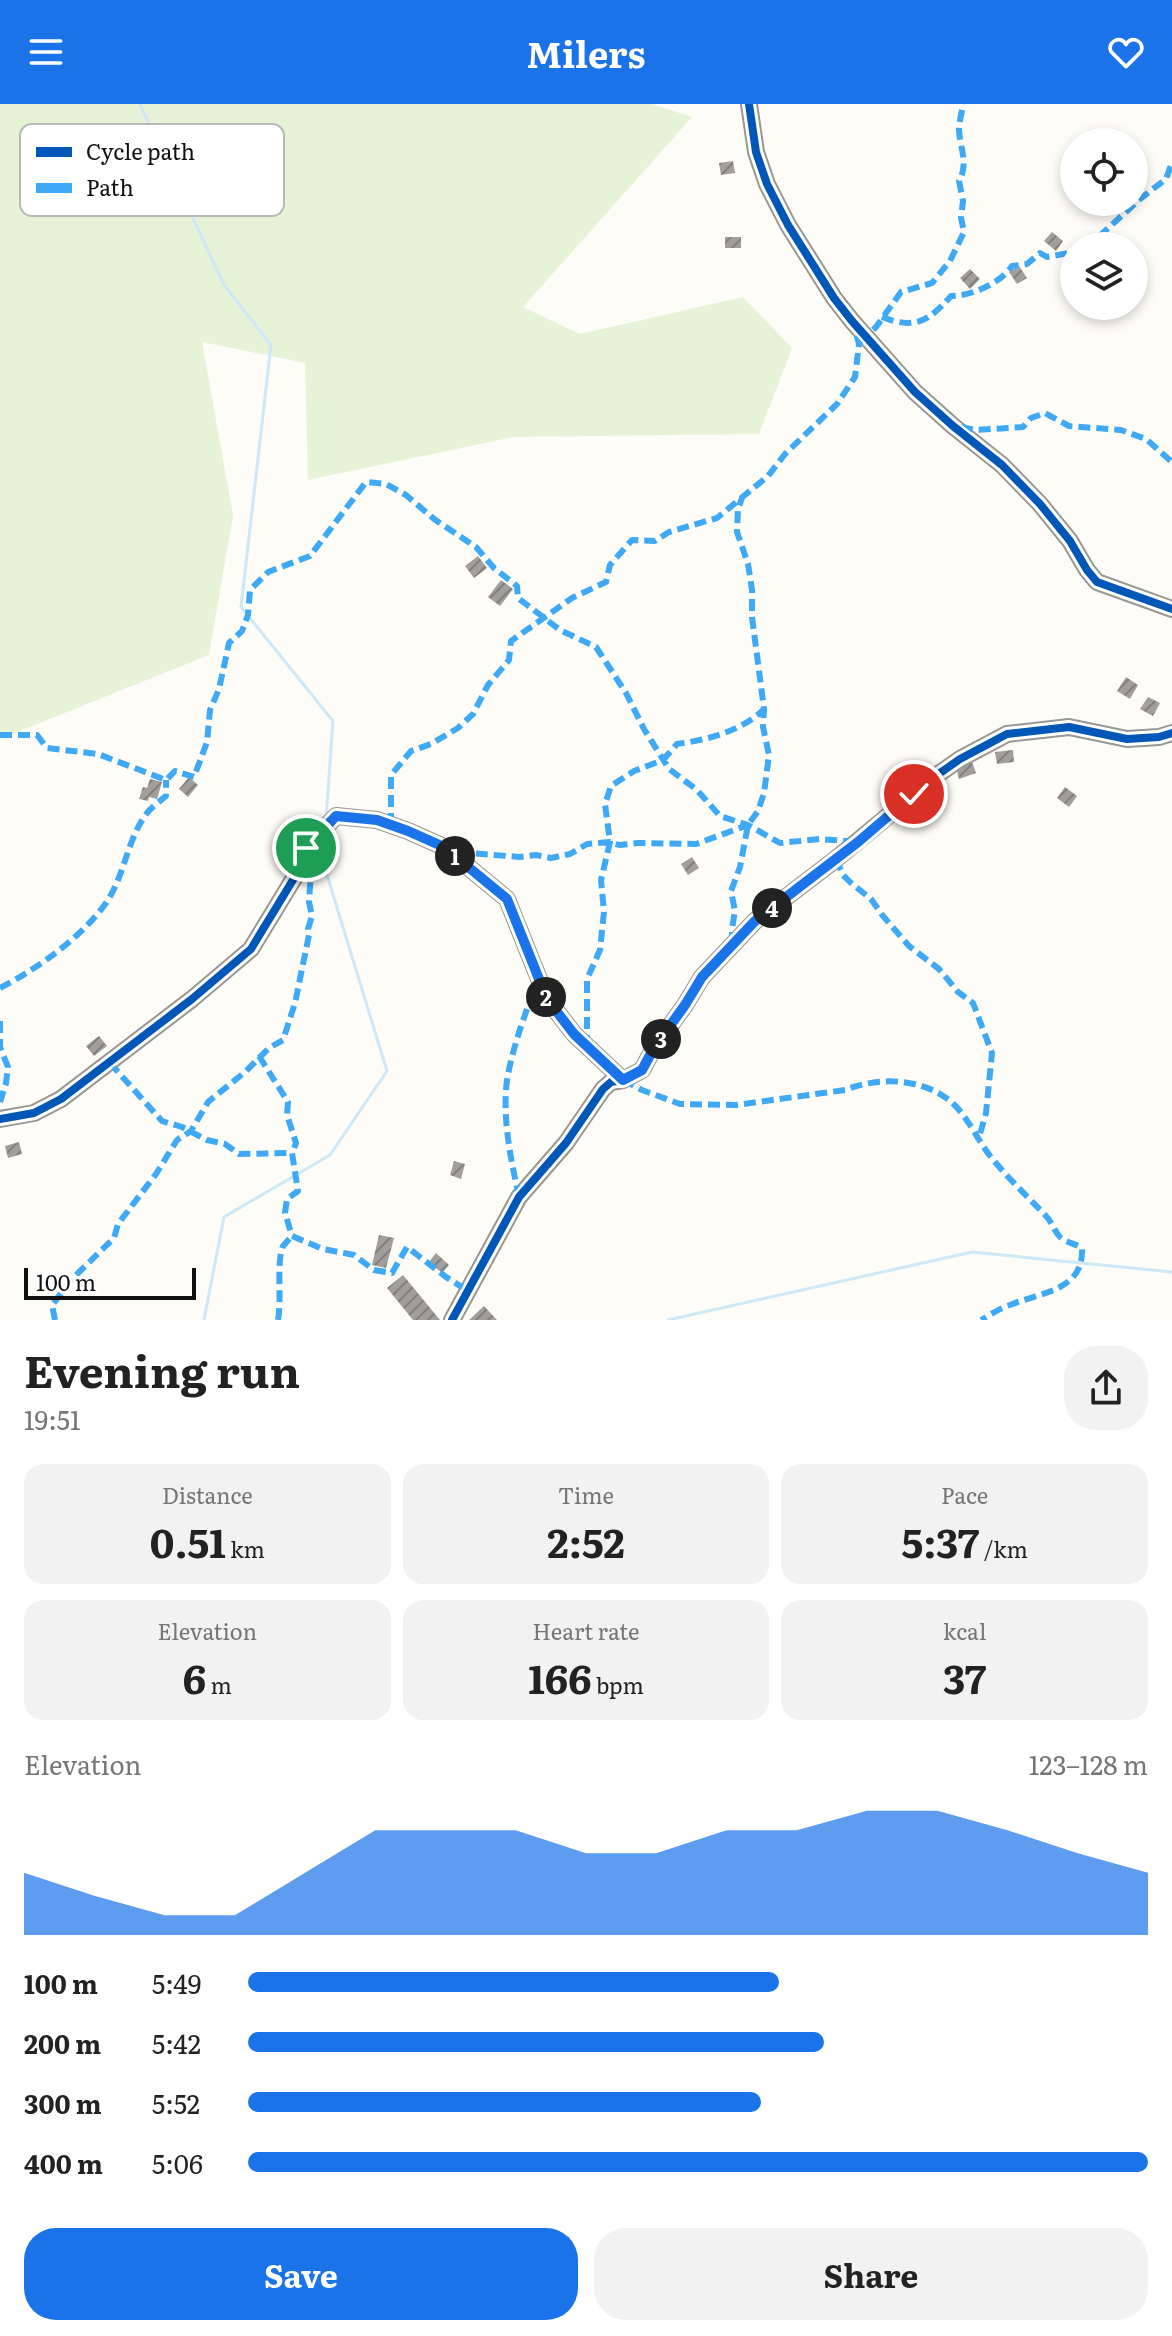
<!DOCTYPE html>
<html lang="en">
<head>
<meta charset="utf-8">
<style>
  :root { --surface:#fff; --page:#f2f2f2; --text:#222; --muted:#767676; --accent:#1a73e8 }
  body { margin:0; font-family:Literata,serif; background:var(--page); color:var(--text); height:100vh; display:flex; flex-direction:column; font-size:30px; white-space:nowrap }
  * { box-sizing:border-box; margin:0 }
  p { font-size:26px; color:var(--muted) }
  .icon { flex:none; width:44px; height:44px; fill:none; stroke:currentColor; stroke-width:2; stroke-linecap:round; stroke-linejoin:round }
  .map { position:relative; height:1216px; overflow:hidden }
  .side { display:flex; flex-direction:column; background:var(--surface); flex:1 }
  .side>* { flex:none }
  .tools { position:absolute; left:1060px; top:24px; display:grid; gap:16px }
  .tools a { display:grid; place-items:center; width:88px; height:88px; border-radius:50%; background:var(--surface); box-shadow:0 4px 12px #0003; font-size:40px }
  .scale { position:absolute; left:24px; bottom:20px; width:172px; box-sizing:border-box; padding-left:8px; border:4px solid #111; border-top:0; font-size:22px; line-height:28px; white-space:nowrap; color:#111; -webkit-text-stroke:6px #fff; paint-order:stroke }
  .pin { position:absolute; display:grid; place-items:center; width:68px; height:68px; color:#fff; margin:-34px; border:4px solid #fff; border-radius:50%; box-shadow:0 2px 8px #0007 }
  .km { position:absolute; width:40px; height:40px; margin:-20px; border-radius:50%; background:#222; color:#fff; font-size:22px; line-height:40px; text-align:center }
  .round { display:grid; place-items:center; flex:none; width:84px; height:84px; border-radius:32px; background:var(--page) }
  .overview { display:flex; align-items:center; justify-content:space-between; height:136px; padding:0 24px }
  h1 { font-size:44px; font-weight:700; line-height:60px }
  .figures { display:grid; grid-template-columns:repeat(3,1fr); gap:12px; height:136px; padding:8px 24px }
  .figures div { display:grid; align-content:center; border-radius:20px; background:var(--page); text-align:center }
  .figures b { font-size:40px; font-weight:700 }
  .figures small { font-size:22px; font-weight:400 }
  .figures p { font-size:22px }
  .chart { height:224px; padding:16px 24px }
  .chart p { display:flex; justify-content:space-between }
  .chart svg { width:100%; height:144px; margin-top:8px; fill:var(--accent); opacity:.7 }
  .button { display:flex; gap:16px; margin-top:auto; padding:16px 24px }
  .button a { flex:1; height:92px; border-radius:32px; background:var(--accent); color:#fff; font-size:32px; font-weight:700; line-height:92px; text-align:center }
  .button a+a { background:var(--page); color:var(--text) }
  ul { padding:0 24px; list-style:none; font-size:26px }
  li { display:grid; grid-template-columns:128px 96px 1fr; align-items:center; height:60px }
  li i { height:20px; border-radius:10px; background:var(--accent) }
  header { display:flex; justify-content:space-between; align-items:center; height:104px; padding:0 24px; background:var(--accent); color:#fff; font-size:36px; font-weight:700 }
  .map>svg:first-child { display:block }
</style>
</head>
<body>
<header><svg class="icon" aria-label="menu" viewBox="0 0 24 24"><path d="M4 6h16M4 12h16M4 18h16"/></svg>Milers<svg class="icon" aria-label="heart" viewBox="0 0 24 24"><path d="M12 20l-8-8c-3-5 5-10 8-4 3-6 11-1 8 4z"/></svg></header>
<div class="map">
<svg width="1172" height="1216" viewBox="0 0 1172 1216">
  <defs>
    <pattern id="building-hatch" width="6" height="6" patternUnits="userSpaceOnUse" patternTransform="scale(2)"><rect width="6" height="6" fill="#a19f9c"/><path d="M-1 1l2-2M0 6l6-6M5 7l2-2" fill="none" stroke="#82807e"/></pattern>
  </defs>
  <rect width="100%" height="100%" fill="#fdfcf7"/>
  <path fill="#e7f3d7" d="M 0,0 L 652,0 L 692,13 L 523,203 L 580,230 L 743,193 L 792,244 L 759,330 L 514,333 L 308,376 L 305,259 L 202,238 L 233,411 L 209,551 L 0,635 Z"/>
  <g fill="none" stroke-linecap="round" stroke-linejoin="round">
    <path stroke="#cde8f7" stroke-width="3" d="M 140,0 L 224,181 L 271,241 L 241,503 L 333,617 L 326,715
      M 204,1216 L 224,1113 L 330,1051 L 387,967 L 323,758 L 324,734
      M 668,1216 L 972,1148 L 1172,1168"/>
  </g>
  <path fill="url(#building-hatch)" d="M 733,57 L 735,69 L 721,71 L 719,59 Z
    M 1052,128 L 1063,137 L 1056,147 L 1044,137 Z
    M 725,133 L 741,133 L 741,144 L 725,144 Z
    M 1019,162 L 1027,174 L 1017,180 L 1009,168 Z
    M 970,165 L 980,175 L 970,185 L 960,174 Z
    M 478,452 L 487,464 L 474,474 L 465,462 Z
    M 501,476 L 513,485 L 500,502 L 488,493 Z
    M 1126,573 L 1138,581 L 1130,595 L 1117,587 Z
    M 1148,593 L 1160,599 L 1153,612 L 1140,605 Z
    M 1013,646 L 1014,658 L 997,660 L 995,648 Z
    M 972,658 L 976,669 L 959,675 L 956,663 Z
    M 189,673 L 198,681 L 188,693 L 179,685 Z
    M 150,675 L 162,678 L 157,695 L 149,693 L 148,697 L 139,695 L 143,683 L 147,684 Z
    M 1065,683 L 1077,692 L 1069,703 L 1057,694 Z
    M 692,753 L 699,764 L 688,771 L 681,760 Z
    M 99,932 L 107,942 L 94,952 L 86,942 Z
    M 19,1038 L 22,1050 L 8,1054 L 5,1042 Z
    M 454,1057 L 465,1060 L 461,1075 L 450,1071 Z
    M 379,1131 L 394,1134 L 386,1164 L 372,1161 Z
    M 436,1149 L 449,1161 L 442,1169 L 429,1158 Z
    M 403,1171 L 440,1216 L 413,1216 L 387,1184 Z
    M 484,1202 L 497,1216 L 469,1216 Z"/>
  <g fill="none" stroke-linecap="round" stroke-linejoin="round">
    <defs>
      <path id="street" d="M 749,0 L 756,48 L 767,80 L 788,121 L 834,194 L 852,217 L 915,288 L 953,322 L 1002,361 L 1040,400 L 1070,437 L 1087,466 L 1097,478 L 1172,505
        M 0,1015 L 34,1009 L 61,995 L 192,895 L 251,845 L 296,771 L 306,744 L 336,712 L 377,716 L 408,727 L 444,743 L 507,795 L 547,895 L 574,930 L 623,976
        M 452,1216 L 519,1093 L 566,1039 L 603,985 L 611,978 L 623,976 L 642,966 L 654,944 L 685,901 L 702,873 L 755,817 L 836,755 L 940,669 L 960,655 L 1007,630 L 1069,623 L 1127,635 L 1159,633 L 1172,629"/>
    </defs>
    <use href="#street" stroke="#979795" stroke-width="18"/>
    <use href="#street" stroke="#fffffe" stroke-width="14"/>
    <path stroke="#3fa9f5" stroke-width="6" stroke-dasharray="12 6" stroke-linecap="butt" d="M 1084,142 L 1093,138 L 1140,95 L 1166,75 L 1172,58
      M 882,213 C 915,226 929,217 951,192 C 971,192 1001,179 1012,162 L 1027,160 L 1040,149 L 1047,153 L 1074,148
      M 860,238 L 876,223 L 901,188 L 932,179 L 950,157 L 964,128 L 961,114 L 963,97 L 959,77 C 969,60 960,44 959,26 C 959,18 962,8 963,0
      M 961,323 L 975,326 L 1023,323 L 1031,314 L 1045,309 L 1069,322 L 1121,326 L 1146,335 L 1172,358
      M 0,631 L 37,631 L 47,644 L 98,650 L 166,676 L 175,667 L 194,673 L 207,638 L 210,606 L 219,585 L 229,539 L 242,527 L 248,511 L 250,486 L 268,468 L 310,452 L 366,378 L 386,380 L 406,391 L 434,415 L 476,443 L 494,464 L 517,482 L 518,494 L 560,526 L 596,543 L 626,589 L 644,625 L 669,665 L 697,686 L 720,712 L 748,721 L 780,739 L 820,735 L 858,738
      M 391,721 L 391,671 L 411,647 L 431,640 L 458,624 L 473,610 L 488,581 L 509,556 L 511,537 L 572,494 L 606,478 L 610,461 L 632,436 L 655,437 L 669,428 L 717,414 L 768,372 L 785,350 L 837,300 L 855,273 L 859,240 L 855,225
      M 836,755 L 843,771 L 851,779 L 871,795 L 883,812 L 909,842 L 939,865 L 958,888 L 973,899 L 992,949 L 986,1009 L 978,1037
      M 464,759 L 469,749 L 520,753 L 536,751 L 551,754 L 570,750 L 587,740 L 610,738 L 619,741 L 639,739 L 696,740 L 748,721
      M 732,840 L 732,825 L 735,807 L 731,787 L 740,763 L 748,721 L 758,707 L 764,689 L 769,651 L 763,623 L 764,605 L 752,513 L 752,486 L 748,460 L 737,428 L 738,405 L 742,394
      M 0,884 C 37,865 82,833 106,799 C 125,771 127,735 147,709 C 152,703 160,697 166,692 L 166,676
      M 0,917 L 0,943 L 8,963 L 6,979 L 0,998
      M 587,943 L 587,875 L 600,846 L 604,808 L 601,776 L 610,738 L 605,700 L 611,682 L 634,667 L 663,656 L 677,640 C 707,636 742,627 764,605
      M 259,952 L 288,998 L 287,1011 L 296,1039 L 292,1049
      M 110,959 L 162,1017 L 182,1023 L 207,1036 L 225,1040 L 239,1050 L 292,1049 L 298,1087 L 287,1095 L 285,1109 L 292,1132 L 323,1145 L 354,1151 L 374,1166 L 392,1169 L 407,1143 L 446,1173 L 468,1187
      M 623,976 L 642,986 L 680,1000 L 736,1001 L 845,986 C 882,971 933,974 960,1007 C 973,1023 981,1042 995,1058 C 1011,1077 1029,1094 1046,1112 C 1052,1118 1054,1127 1060,1133 C 1065,1138 1076,1140 1082,1144 C 1084,1187 1041,1188 1010,1201 C 1000,1204 990,1211 981,1216
      M 519,1093 C 511,1056 502,1015 507,976 C 513,941 526,908 538,875
      M 55,1216 L 52,1201 L 73,1174 L 114,1134 L 118,1120 L 156,1070 L 177,1036 L 191,1027 L 208,998 L 245,968 L 269,944 L 283,936 L 295,899 L 309,831 L 308,825 L 312,812 L 309,798 L 310,783 L 314,745
      M 278,1216 C 282,1195 276,1159 283,1142 C 284,1141 290,1134 292,1132"/>
    <defs>
      <path id="cycleway" d="M 749,0 L 756,48 L 767,80 L 788,121 L 834,194 L 852,217 L 915,288 L 953,322 L 1002,361 L 1040,400 L 1070,437 L 1087,466 L 1097,478 L 1172,505
        M 0,1015 L 34,1009 L 61,995 L 192,895 L 251,845 L 296,771 L 306,744 L 336,712 L 377,716 L 408,727 L 444,743 L 507,795 L 547,895 L 574,930 L 623,976
        M 452,1216 L 519,1093 L 566,1039 L 603,985 L 611,978 L 623,976 L 642,966 L 654,944 L 685,901 L 702,873 L 755,817 L 836,755 L 940,669 L 960,655 L 1007,630 L 1069,623 L 1127,635 L 1159,633 L 1172,629"/>
    </defs>
    <use href="#cycleway" stroke="#fff" stroke-width="13"/>
    <use href="#cycleway" stroke="#0057b8" stroke-width="8"/>
  </g>
  <g fill="none" stroke-linecap="round" stroke-linejoin="round">
    <defs>
      <path id="route" d="M 306,744 L 336,712 L 377,716 L 408,727 L 444,743 L 507,795 L 547,895 L 574,930 L 623,976 L 642,966 L 654,944 L 685,901 L 702,873 L 755,817 L 858,738 L 914,690"/>
    </defs>
    <use href="#route" stroke="#fff" stroke-width="16"/>
    <use href="#route" stroke="#1a73e8" stroke-width="10"/>
  </g>
  <rect x="20" y="20" width="264" height="92" rx="12" fill="#fff" stroke="#b8b8b8" stroke-width="2"/>
  <rect x="36" y="43" width="36" height="10" fill="#0057b8"/>
  <rect x="36" y="79" width="36" height="10" fill="#3fa9f5"/>
  <g font-size="22" fill="#111">
    <text x="86" y="56">Cycle path</text>
    <text x="86" y="92">Path</text>
  </g>
</svg>
<div class="tools">
<a><svg class="icon" aria-label="locate" viewBox="0 0 24 24"><circle cx="12" cy="12" r="6"/><path d="M12 2v4M12 18v4M2 12h4M18 12h4"/></svg></a>
<a><svg class="icon" aria-label="layers" viewBox="0 0 24 24"><path d="M12 4l9 5-9 5-9-5zM3 14l9 5 9-5"/></svg></a>
</div>
<div class="scale">100 m</div>
<div class="pin" style="left:306px;top:744px;background:#1e9e55"><svg class="icon" aria-label="arrive" viewBox="0 0 24 24"><path d="M6 21V4h12l-3 4 3 4H6"/></svg></div>
<div class="pin" style="left:914px;top:690px;background:#d93025"><svg class="icon" aria-label="check" viewBox="0 0 24 24"><path d="M5 12l5 5 9-10"/></svg></div>
<b class="km" style="left:455px;top:752px">1</b>
<b class="km" style="left:546px;top:893px">2</b>
<b class="km" style="left:661px;top:935px">3</b>
<b class="km" style="left:772px;top:804px">4</b>
</div>
<section class="side">
<div class="overview"><div><h1>Evening run</h1><p>19:51</p></div><a class="round"><svg class="icon" aria-label="share" viewBox="0 0 24 24"><path d="M12 15V3M7 8l5-5 5 5M5 13v7h14v-7"/></svg></a></div>
<div class="figures">
<div><p>Distance</p><b>0.51<small> km</small></b></div>
<div><p>Time</p><b>2:52</b></div>
<div><p>Pace</p><b>5:37<small> /km</small></b></div>
</div>
<div class="figures">
<div><p>Elevation</p><b>6<small> m</small></b></div>
<div><p>Heart rate</p><b>166<small> bpm</small></b></div>
<div><p>kcal</p><b>37</b></div>
</div>
<div class="chart"><p><span>Elevation</span>123–128 m</p>
<svg viewBox="0 0 160 44" preserveAspectRatio="none"><path d="M0 44V25L10 32L20 38L30 38L40 25L50 12L60 12L70 12L80 19L90 19L100 12L110 12L120 6L130 6L140 12L150 19L160 25V44z"/></svg>
</div>
<ul>
<li><b>100 m</b>5:49<i style="width:59%"></i></li>
<li><b>200 m</b>5:42<i style="width:64%"></i></li>
<li><b>300 m</b>5:52<i style="width:57%"></i></li>
<li><b>400 m</b>5:06<i style="width:100%"></i></li>
</ul>
<div class="button"><a>Save</a><a>Share</a></div>
</section>
</body>
</html>
